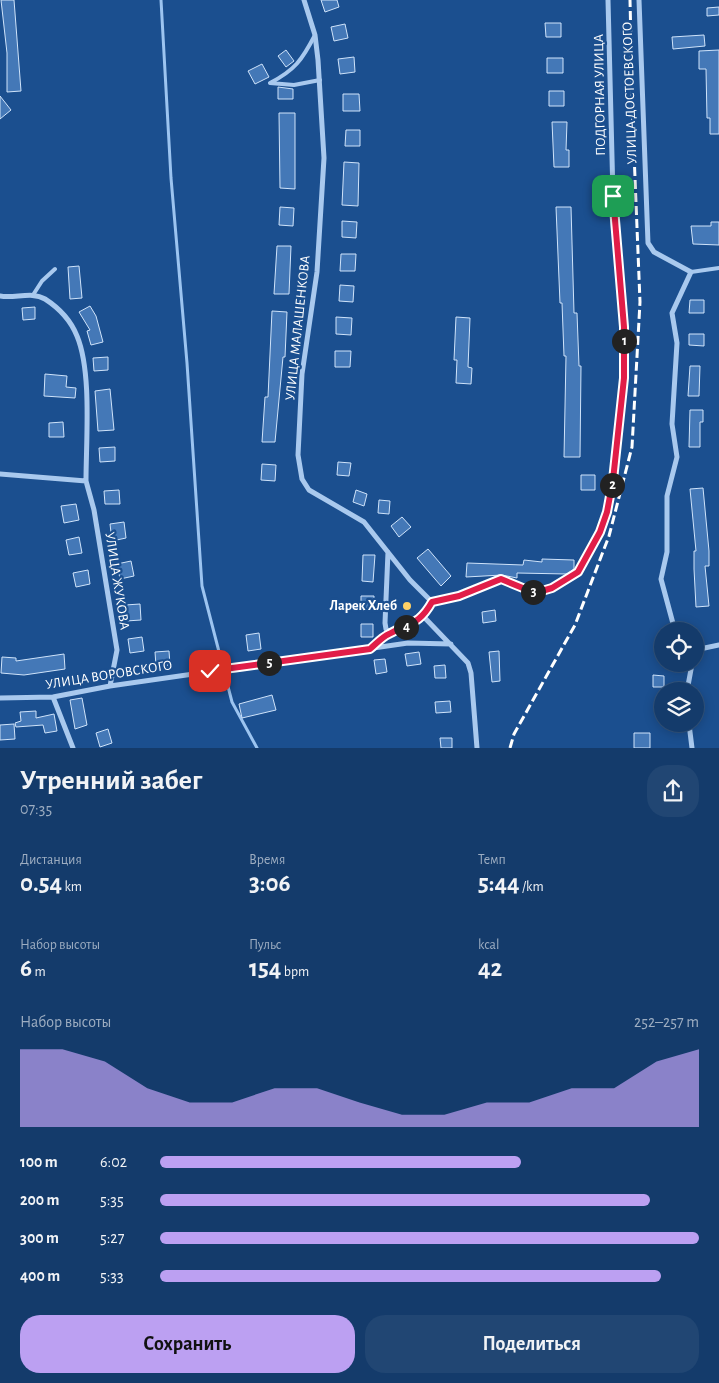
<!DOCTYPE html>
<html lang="ru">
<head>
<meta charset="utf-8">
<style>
  :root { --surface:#143b6b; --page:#214673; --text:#f1f3f6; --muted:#9dadc1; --line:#33557e; --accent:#bca0f2 }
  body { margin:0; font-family:"Alegreya Sans",sans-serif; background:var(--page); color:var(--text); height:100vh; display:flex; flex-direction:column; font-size:19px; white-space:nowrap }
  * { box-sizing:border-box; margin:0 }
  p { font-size:16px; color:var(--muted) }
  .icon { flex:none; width:28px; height:28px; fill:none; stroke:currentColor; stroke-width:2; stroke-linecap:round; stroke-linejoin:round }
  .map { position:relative; height:748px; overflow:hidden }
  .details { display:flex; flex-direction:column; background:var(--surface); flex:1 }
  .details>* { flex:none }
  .tools { position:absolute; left:654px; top:622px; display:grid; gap:10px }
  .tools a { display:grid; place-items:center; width:50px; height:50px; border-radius:50%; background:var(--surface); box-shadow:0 2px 12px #0003,0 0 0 1px var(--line); font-size:25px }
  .pin { position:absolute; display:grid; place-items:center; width:42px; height:42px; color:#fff; margin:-21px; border-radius:10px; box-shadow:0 2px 8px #0006 }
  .km { position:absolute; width:25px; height:25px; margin:-12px; border-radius:50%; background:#222; color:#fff; font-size:14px; line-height:25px; text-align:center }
  .round { display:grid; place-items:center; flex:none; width:52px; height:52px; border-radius:20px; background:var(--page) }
  .summary { display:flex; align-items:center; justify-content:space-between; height:85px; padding:0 20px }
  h1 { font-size:28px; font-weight:600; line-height:38px }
  .stats { display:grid; grid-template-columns:repeat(3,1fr); gap:8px; height:85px; padding:5px 20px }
  .stats div { display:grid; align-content:center }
  .stats b { font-size:25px; font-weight:600 }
  .stats small { font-size:14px; font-weight:400 }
  .stats p { font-size:14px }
  .chart { height:140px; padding:10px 20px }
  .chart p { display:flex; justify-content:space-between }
  .chart svg { width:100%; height:90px; margin-top:5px; fill:var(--accent); opacity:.7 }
  .action { display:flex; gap:10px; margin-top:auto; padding:10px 20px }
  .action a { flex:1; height:58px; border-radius:20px; background:var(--accent); color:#111; font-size:20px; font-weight:600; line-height:58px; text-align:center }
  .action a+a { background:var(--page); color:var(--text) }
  ul { padding:0 20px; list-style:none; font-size:16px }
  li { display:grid; grid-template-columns:80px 60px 1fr; align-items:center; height:38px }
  li i { height:12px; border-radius:6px; background:var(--accent) }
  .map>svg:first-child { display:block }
</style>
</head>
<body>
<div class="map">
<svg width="719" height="748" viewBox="0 0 719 748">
  <rect width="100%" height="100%" fill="#1b4f8f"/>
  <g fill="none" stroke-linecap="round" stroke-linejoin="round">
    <path stroke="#9cc4f0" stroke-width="3" d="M 161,0 L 171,178 L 187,363 L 202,586 L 232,702 L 257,748"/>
  </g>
  <path fill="#4478b7" stroke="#cfe3fa" d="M 1,0 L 14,0 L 21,91 L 7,92 L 7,53 Z
    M 321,0 L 337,0 L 339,7 L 325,12 Z
    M 719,7 L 719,15 L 707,16 L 707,8 Z
    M 545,23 L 561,23 L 561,37 L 546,37 Z
    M 345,24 L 348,38 L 334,41 L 331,27 Z
    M 704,35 L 705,46 L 673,49 L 672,37 Z
    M 286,50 L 294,61 L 286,67 L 278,56 Z
    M 719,50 L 719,134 L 710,134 L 710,118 L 707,118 L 706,69 L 699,69 L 699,51 Z
    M 354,57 L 355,72 L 340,74 L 338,59 Z
    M 547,58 L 563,58 L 563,73 L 547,73 Z
    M 262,64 L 269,77 L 255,84 L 248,71 Z
    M 278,87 L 293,89 L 293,99 L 278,99 Z
    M 549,91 L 564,91 L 564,106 L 549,106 Z
    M 343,94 L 359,94 L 360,111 L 343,111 Z
    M 0,96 L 11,110 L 0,119 Z
    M 279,113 L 295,113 L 295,189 L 280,188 Z
    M 552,122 L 567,122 L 566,150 L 569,150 L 569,167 L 554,167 Z
    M 346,130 L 360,130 L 360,146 L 345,146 Z
    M 344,162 L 359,163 L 358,206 L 342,205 Z
    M 280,207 L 294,208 L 293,226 L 279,225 Z
    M 556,207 L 571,207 L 574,313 L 577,313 L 579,366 L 581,366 L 580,457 L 564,457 L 566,356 L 564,356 L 562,303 L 560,303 Z
    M 342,221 L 357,222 L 356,238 L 342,237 Z
    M 711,222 L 719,222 L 719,245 L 693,244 L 691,226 L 711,226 Z
    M 277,246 L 291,246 L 289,294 L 274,294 Z
    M 341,254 L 356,254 L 355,271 L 340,271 Z
    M 79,266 L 82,298 L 70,299 L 68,267 Z
    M 340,285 L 354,286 L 353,302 L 339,301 Z
    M 690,300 L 704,300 L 704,313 L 689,313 Z
    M 90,306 L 96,316 L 103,342 L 91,345 L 87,331 L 90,330 L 79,312 Z
    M 35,307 L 35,319 L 23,320 L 22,308 Z
    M 272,311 L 287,312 L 285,357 L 283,357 L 275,442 L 262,442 L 265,397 L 268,397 Z
    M 336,317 L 352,318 L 351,335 L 336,334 Z
    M 456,317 L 470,318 L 468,367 L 472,368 L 471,384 L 456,383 L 457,360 L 454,360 Z
    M 689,334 L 704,334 L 704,346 L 689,345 Z
    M 335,351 L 351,351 L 350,367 L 335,367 Z
    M 108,357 L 108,370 L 94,371 L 93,358 Z
    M 690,366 L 700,366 L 699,396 L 688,396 Z
    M 45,374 L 67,376 L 66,387 L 76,388 L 75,398 L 44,396 Z
    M 110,389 L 114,430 L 98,431 L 95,391 Z
    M 690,410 L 703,410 L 703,422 L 700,422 L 700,447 L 689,447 Z
    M 63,422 L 64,437 L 49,437 L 49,423 Z
    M 115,447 L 115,461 L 100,462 L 99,448 Z
    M 338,462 L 351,463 L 349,476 L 337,475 Z
    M 262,464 L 276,465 L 275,481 L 261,480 Z
    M 581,475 L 595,475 L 595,490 L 581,490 Z
    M 703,488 L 709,551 L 709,566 L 705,566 L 709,606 L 696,607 L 694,569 L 694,551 L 696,551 L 690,489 Z
    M 119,490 L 120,504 L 105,504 L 104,491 Z
    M 356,490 L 367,494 L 364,506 L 353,502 Z
    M 379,500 L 390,501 L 389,514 L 378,513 Z
    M 76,504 L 79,520 L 64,523 L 61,506 Z
    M 402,517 L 411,527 L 399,537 L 391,526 Z
    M 124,522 L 126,538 L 112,541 L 110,524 Z
    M 79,537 L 82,553 L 69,555 L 66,540 Z
    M 428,549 L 451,576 L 441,586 L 417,558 Z
    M 363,555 L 375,555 L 373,582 L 362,581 Z
    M 542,559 L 574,560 L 574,569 L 567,574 L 517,573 L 517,578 L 502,575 L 466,577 L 467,563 L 523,565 L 524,560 L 542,562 Z
    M 131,561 L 134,576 L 120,579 L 117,564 Z
    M 88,570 L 90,584 L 76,587 L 73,573 Z
    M 361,596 L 374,596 L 374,608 L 361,608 Z
    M 140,604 L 141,620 L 126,621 L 125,605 Z
    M 495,610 L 496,621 L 483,623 L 482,612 Z
    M 361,624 L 373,624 L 373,637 L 361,637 Z
    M 259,633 L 261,649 L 248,651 L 246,635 Z
    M 142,637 L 144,651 L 130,653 L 128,639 Z
    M 169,651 L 170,665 L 156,666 L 155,652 Z
    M 499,651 L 500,681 L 492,682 L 489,652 Z
    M 419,652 L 421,664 L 407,666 L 405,654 Z
    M 64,654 L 65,669 L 24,675 L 1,673 L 2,657 L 16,658 L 16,661 Z
    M 385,659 L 387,672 L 376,674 L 374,660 Z
    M 445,665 L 446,678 L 435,678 L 434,666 Z
    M 653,675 L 664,676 L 664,687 L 653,687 Z
    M 272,695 L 276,710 L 242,718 L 239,704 Z
    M 82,698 L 87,725 L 75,729 L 70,700 Z
    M 450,701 L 451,712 L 436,713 L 435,702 Z
    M 36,711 L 36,718 L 54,714 L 57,731 L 45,733 L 43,725 L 16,727 L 15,723 L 21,721 L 20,712 Z
    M 14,724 L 15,739 L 0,740 L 0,725 Z
    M 108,729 L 112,743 L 100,747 L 96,733 Z
    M 634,733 L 650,733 L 650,748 L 634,748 Z
    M 440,738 L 452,738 L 452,748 L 441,748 Z"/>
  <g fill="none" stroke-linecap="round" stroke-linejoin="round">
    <path stroke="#a9c9ee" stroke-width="4" d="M 315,35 C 302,60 295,70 270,83 L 294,85 L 320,80
      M 691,272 L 719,268
      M 33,295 L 42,281 L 55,269"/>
    <path stroke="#a9c9ee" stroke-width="5" d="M 304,0 L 315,35 L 318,60 L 324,158 L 317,272 L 302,374 L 298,455 L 302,479 L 309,490 L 364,522 L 410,580 L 432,602
      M 639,0 L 648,243 L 654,252 L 691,272 L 672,313 L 677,343 L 672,424 L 677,457 L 667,496 L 667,552 L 661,579 L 675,631
      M 0,296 C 14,299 32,291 45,299 C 59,308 71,321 77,336 C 92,372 86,440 86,481 L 0,474
      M 86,481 L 94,510 L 117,650 L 110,686
      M 423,616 L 468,663 L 471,673 L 477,748
      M 390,633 L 396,632 L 423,616 L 432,602 L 459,595 L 501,579 L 535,593 L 552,588 L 578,572 L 600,532 L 607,512 L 613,480 L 624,378 L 624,327 L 613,196 L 608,0
      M 371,649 L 390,633 L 386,629 L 385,623 L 388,552
      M 695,650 L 719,645
      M 687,691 L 692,664
      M 53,697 L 73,748
      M 0,698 L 53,697 L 110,686 L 408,643 L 451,644
      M 689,724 L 692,748"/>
    <path stroke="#fff" stroke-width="3" stroke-dasharray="9 4" stroke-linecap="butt" d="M 510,748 L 514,734 L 575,625 L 609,536 L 632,447 L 640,302 L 633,128 L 630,0"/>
  </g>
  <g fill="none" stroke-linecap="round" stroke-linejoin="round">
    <defs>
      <path id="route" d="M 210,671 L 370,649 C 376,644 382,637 389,634 C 410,622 419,625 432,602 L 459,596 L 501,579 L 535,593 L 552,588 L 578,572 L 600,532 L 607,512 L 613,480 L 624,378 L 624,327 L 613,196"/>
    </defs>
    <use href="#route" stroke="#fff" stroke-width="10"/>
    <use href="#route" stroke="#e11d48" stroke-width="6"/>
  </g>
  <circle fill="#ffd166" stroke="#1b4f8f" stroke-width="2" cx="407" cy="606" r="5"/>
  <g text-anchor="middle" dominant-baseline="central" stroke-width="4.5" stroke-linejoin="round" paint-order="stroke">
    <g font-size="14" fill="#fff" stroke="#1b4f8f">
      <text transform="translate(630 93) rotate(-92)">УЛИЦА ДОСТОЕВСКОГО</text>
      <text transform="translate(600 95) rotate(-91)">ПОДГОРНАЯ УЛИЦА</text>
      <text transform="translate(298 328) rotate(-84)">УЛИЦА МАЛАШЕНКОВА</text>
      <text transform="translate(117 581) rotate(81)">УЛИЦА ЖУКОВА</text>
      <text transform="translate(109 675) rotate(-9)">УЛИЦА ВОРОВСКОГО</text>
    </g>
    <g font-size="14" font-weight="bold" fill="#fff" stroke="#1b4f8f" text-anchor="end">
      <text x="397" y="606">Ларек Хлеб</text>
    </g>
  </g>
</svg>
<div class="tools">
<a><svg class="icon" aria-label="locate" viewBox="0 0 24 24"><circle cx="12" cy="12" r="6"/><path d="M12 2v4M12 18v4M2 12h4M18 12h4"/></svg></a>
<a><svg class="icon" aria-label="layers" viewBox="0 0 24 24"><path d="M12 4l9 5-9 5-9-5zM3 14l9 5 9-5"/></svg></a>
</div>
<div class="pin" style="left:613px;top:196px;background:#1e9e55"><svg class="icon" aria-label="arrive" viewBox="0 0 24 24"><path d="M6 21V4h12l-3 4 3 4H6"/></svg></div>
<div class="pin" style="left:210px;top:671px;background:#d93025"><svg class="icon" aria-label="check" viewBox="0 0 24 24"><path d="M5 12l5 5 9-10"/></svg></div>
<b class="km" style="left:624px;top:341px">1</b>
<b class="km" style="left:612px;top:485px">2</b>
<b class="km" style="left:533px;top:592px">3</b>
<b class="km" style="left:406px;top:627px">4</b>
<b class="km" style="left:269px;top:663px">5</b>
</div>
<section class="details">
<div class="summary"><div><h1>Утренний забег</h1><p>07:35</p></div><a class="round"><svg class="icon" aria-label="share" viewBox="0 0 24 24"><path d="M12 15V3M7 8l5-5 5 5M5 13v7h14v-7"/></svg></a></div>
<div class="stats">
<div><p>Дистанция</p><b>0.54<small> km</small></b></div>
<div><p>Время</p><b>3:06</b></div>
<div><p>Темп</p><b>5:44<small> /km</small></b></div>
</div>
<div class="stats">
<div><p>Набор высоты</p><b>6<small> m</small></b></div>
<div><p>Пульс</p><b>154<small> bpm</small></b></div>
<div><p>kcal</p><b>42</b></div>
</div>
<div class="chart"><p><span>Набор высоты</span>252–257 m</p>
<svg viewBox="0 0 160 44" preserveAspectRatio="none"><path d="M0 44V6L10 6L20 12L30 25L40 32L50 32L60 25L70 25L80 32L90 38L100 38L110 32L120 32L130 25L140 25L150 12L160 6V44z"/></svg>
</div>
<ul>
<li><b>100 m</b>6:02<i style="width:67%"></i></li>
<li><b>200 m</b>5:35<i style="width:91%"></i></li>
<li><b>300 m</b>5:27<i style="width:100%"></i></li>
<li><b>400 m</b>5:33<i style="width:93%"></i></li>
</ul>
<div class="action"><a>Сохранить</a><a>Поделиться</a></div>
</section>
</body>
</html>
